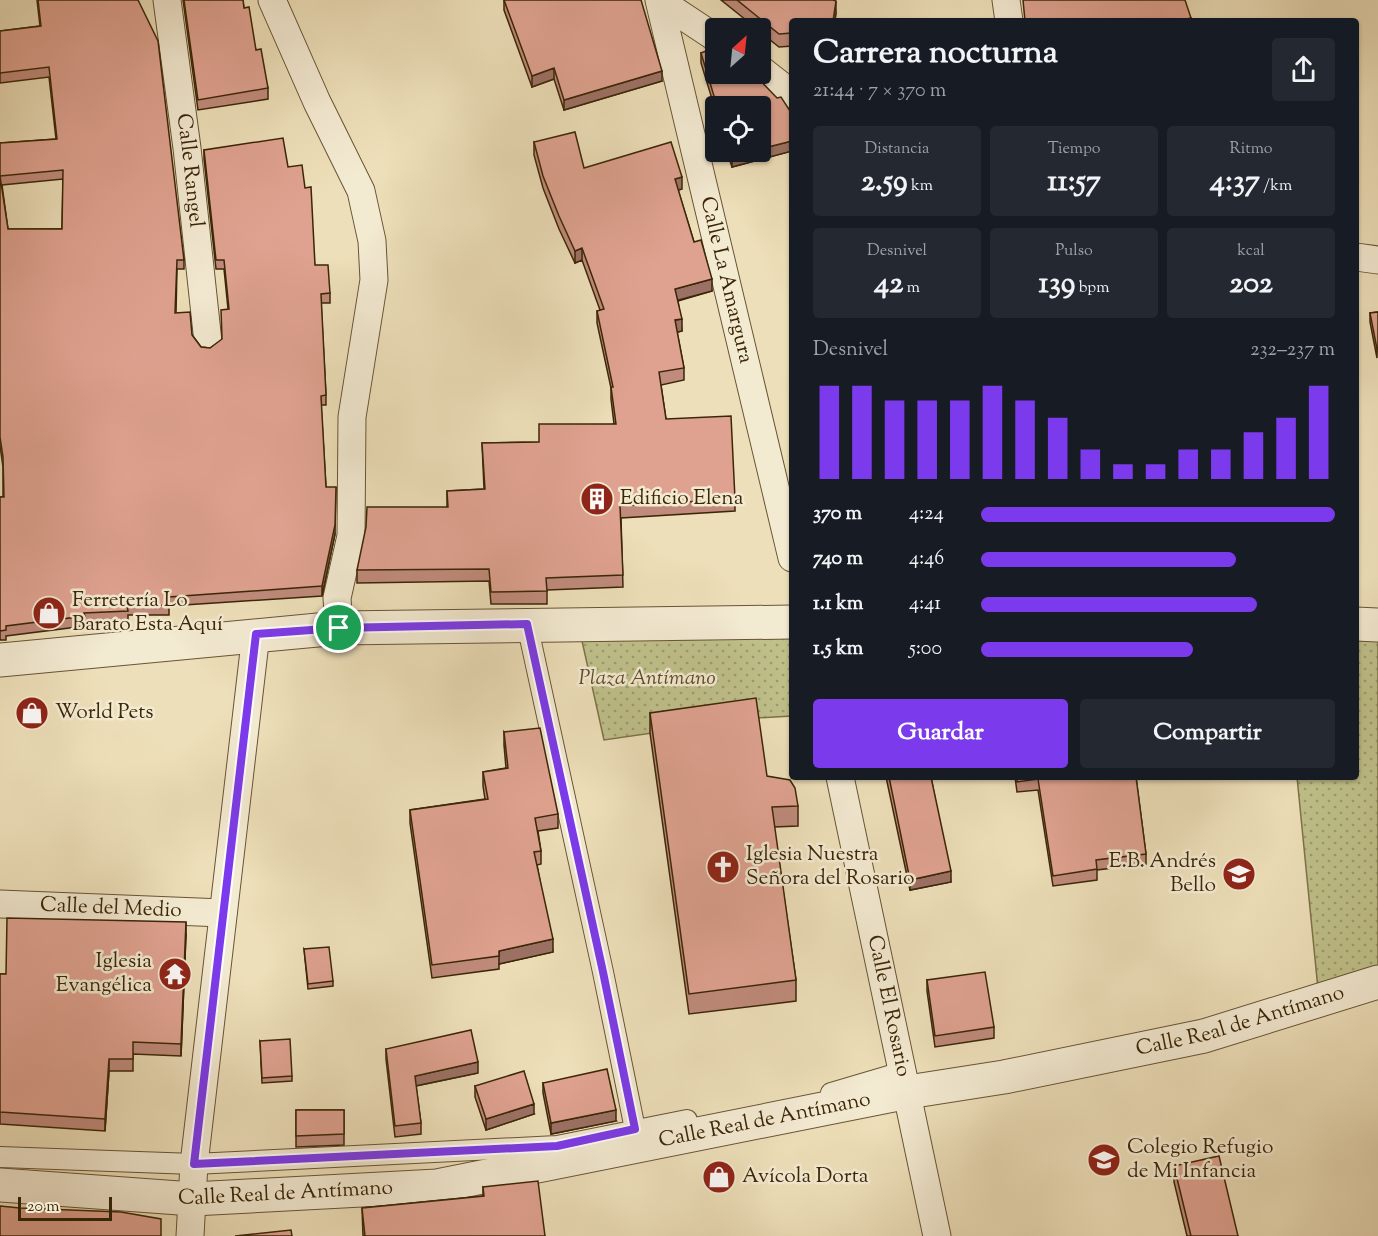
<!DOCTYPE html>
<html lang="es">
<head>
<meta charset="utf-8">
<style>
  :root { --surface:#171b24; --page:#242831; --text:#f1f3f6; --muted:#9ea1a6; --accent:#7c3aed }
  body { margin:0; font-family:"Sorts Mill Goudy",serif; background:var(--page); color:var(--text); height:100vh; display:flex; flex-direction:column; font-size:22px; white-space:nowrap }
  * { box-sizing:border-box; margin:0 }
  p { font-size:20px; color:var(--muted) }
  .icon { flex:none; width:33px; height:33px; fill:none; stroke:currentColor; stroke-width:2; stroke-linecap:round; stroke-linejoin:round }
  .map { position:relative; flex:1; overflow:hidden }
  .drawer { position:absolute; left:789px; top:18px; width:570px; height:762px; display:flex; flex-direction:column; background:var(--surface); border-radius:6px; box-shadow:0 2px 4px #0004 }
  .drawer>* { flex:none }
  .needle { width:39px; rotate:27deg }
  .buttons { position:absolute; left:705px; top:18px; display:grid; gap:12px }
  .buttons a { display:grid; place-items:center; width:66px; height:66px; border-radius:6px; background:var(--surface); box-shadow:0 2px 4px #0004; font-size:30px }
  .scale { position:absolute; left:18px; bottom:15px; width:94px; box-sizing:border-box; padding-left:6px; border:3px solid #3b2607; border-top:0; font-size:16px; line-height:21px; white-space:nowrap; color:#3b2607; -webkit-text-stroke:4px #f3ead2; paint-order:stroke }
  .pin { position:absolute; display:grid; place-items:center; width:51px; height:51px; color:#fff; margin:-26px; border:3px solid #fff; border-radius:50%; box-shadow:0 2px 6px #0007 }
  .round { display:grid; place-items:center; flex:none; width:63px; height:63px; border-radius:6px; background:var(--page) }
  .overview { display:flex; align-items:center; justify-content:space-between; height:102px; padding:0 24px }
  h1 { font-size:33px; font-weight:800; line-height:45px }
  .metrics { display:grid; grid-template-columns:repeat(3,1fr); gap:9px; height:102px; padding:6px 24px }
  .metrics div { display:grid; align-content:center; border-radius:6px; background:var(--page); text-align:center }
  .metrics b { font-size:30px; font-weight:800 }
  .metrics small { font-size:16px; font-weight:400 }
  .metrics p { font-size:16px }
  .chart { height:168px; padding:12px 24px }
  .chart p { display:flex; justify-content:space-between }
  .chart svg { width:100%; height:108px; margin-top:6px; stroke:var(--accent); stroke-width:6 }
  .primary-button { display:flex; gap:12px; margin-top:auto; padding:12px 24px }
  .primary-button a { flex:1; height:69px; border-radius:6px; background:var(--accent); color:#fff; font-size:24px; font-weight:800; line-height:69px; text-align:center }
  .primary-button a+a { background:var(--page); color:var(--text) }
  ul { padding:0 24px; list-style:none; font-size:20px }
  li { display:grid; grid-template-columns:96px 72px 1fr; align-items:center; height:45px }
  li i { height:15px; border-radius:8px; background:var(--accent) }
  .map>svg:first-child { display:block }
</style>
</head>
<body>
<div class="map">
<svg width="1378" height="1236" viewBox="0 0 1378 1236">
  <defs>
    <pattern id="green-dots" width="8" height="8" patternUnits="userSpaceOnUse" patternTransform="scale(1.5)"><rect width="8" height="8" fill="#bfc08a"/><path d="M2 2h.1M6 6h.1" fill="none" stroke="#9c9c6f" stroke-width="1.8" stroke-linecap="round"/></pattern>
  </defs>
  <rect width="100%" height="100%" fill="#eddfb9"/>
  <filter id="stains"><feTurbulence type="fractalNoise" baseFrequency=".00333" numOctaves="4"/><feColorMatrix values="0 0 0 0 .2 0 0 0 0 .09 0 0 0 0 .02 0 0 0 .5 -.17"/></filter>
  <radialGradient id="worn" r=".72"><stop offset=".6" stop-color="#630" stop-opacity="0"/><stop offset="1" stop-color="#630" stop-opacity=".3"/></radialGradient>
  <path fill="url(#green-dots)" stroke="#7d7348" stroke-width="1.5" d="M 792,622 L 792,716 L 756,718 L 604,740 L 578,623 Z
    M 1356,633 L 1378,633 L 1378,976 L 1319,999 L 1297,777 L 1356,777 Z"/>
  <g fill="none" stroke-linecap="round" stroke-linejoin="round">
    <defs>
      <path id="pedestrian" d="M 527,624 L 603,972 L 635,1129
        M 831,1093 L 902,1072
        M 0,1157 L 194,1164 L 557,1146 L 687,1120"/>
      <g id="minor">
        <path id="s1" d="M 167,0 L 187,148 L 208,342"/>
        <path d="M 272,0 L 317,102 L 361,191 L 372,241 L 374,280 L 352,417 L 351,536 L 337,598 L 339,628"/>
        <path id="s2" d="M 659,0 L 792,558"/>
        <path d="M 1006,0 L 1009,21"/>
        <path d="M 660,1 L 716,38"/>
        <path d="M 760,69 L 792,94"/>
        <path d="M 1356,257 L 1378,260"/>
        <path id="s3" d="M 840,777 L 937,1236"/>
        <path id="s4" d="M 0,904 L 223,913"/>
        <path d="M 190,1236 L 194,1164 L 256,634"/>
      </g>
      <g id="tertiary">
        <path d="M 1356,624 L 1378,625"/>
        <path d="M 0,660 L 339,628 L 792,622"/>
        <path id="s5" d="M 0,1185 L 193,1199 L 437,1186 L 908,1092 L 1004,1077 L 1204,1036 L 1378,982"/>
      </g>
    </defs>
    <use href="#pedestrian" stroke="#685434" stroke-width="22"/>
    <use href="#minor" stroke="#685434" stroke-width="29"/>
    <use href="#tertiary" stroke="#685434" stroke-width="35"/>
    <use href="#pedestrian" stroke="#f3ead2" stroke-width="20"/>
    <use href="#minor" stroke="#f3ead2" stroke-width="27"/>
    <use href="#tertiary" stroke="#f3ead2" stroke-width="33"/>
  </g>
  <path fill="#c08b7c" stroke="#3b2607" stroke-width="1.5" fill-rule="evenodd" d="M 37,0 L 138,0 L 184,260 L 184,269 L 177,269 L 176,313 L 201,347 L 210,348 L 222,340 L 228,309 L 224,269 L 216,269 L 204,159 L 204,150 L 288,167 L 315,265 L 330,293 L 330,303 L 321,303 L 326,395 L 326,405 L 321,405 L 326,487 L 335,534 L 322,596 L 169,606 L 169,615 L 128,615 L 128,620 L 85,622 L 85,626 L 6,636 L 6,640 L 0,640 L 0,497 L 3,497 L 3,467 L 0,446 L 0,143 L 56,139 L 49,77 L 0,83 L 0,31 L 40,26 ZM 63,179 L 62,229 L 8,229 L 2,185 Z
    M 183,0 L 243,0 L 244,8 L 256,50 L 268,88 L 268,99 L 198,110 Z
    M 504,0 L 662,81 L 564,110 L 554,79 L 532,87 L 504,10 Z
    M 721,0 L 833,0 L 836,14 L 792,21 L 792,46 L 779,47 L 760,32 L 760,28 L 756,28 Z
    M 701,53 L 777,98 L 792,114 L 792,151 L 732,167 L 727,152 L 760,152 L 760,106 L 716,106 L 716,112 L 701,63 Z
    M 534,142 L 584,168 L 682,189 L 678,190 L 694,242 L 712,291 L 678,301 L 682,331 L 677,332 L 684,368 L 684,380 L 661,385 L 666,419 L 735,499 L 735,511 L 621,518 L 623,587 L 547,590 L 547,604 L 491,604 L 489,581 L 357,583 L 357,570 L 447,507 L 447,491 L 484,489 L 482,443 L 539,442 L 614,424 L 611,399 L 611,388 L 597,323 L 597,311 L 600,310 L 582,260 L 575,263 L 559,229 L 543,188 L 534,155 Z
    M 1378,312 L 1377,358 L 1370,322 L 1370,313 Z
    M 650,713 L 798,806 L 798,826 L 774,827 L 796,980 L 796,1001 L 689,1014 L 650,733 Z
    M 504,732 L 558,814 L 558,828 L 538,831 L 541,851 L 541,864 L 537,865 L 553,952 L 499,964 L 499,969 L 432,978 L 410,823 L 410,810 L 485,799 L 483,786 L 483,772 L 506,768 L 504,745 Z
    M 886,777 L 931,777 L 951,882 L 910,890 Z
    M 1015,777 L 1136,777 L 1146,854 L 1146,864 L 1097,870 L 1097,880 L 1053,886 L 1038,790 L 1017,792 Z
    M 186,934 L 181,1056 L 133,1054 L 133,1071 L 109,1071 L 105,1131 L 0,1124 L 0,974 L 6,974 Z
    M 304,949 L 333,981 L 333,986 L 308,989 Z
    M 927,980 L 994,1027 L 994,1038 L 935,1047 L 927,991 Z
    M 260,1041 L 292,1076 L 292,1081 L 262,1083 Z
    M 386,1049 L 478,1073 L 416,1086 L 421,1123 L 421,1134 L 395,1137 L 386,1059 Z
    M 543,1083 L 616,1121 L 551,1134 L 543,1093 Z
    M 475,1086 L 534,1114 L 486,1130 L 475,1097 Z
    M 296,1110 L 344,1110 L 344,1145 L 296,1147 Z
    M 1174,1166 L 1238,1236 L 1187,1236 L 1174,1182 Z
    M 483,1187 L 545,1236 L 363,1236 L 362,1208 L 483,1196 Z"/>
  <path fill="#9c7165" stroke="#3b2607" stroke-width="1.5" d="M 836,1 L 836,14 L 835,21 L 833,21 Z
    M 1191,18 L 1191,21 L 1177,21 Z
    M 554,68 L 554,79 L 532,87 L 532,76 Z
    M 662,71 L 662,81 L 564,110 L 564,100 Z
    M 792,141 L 792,151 L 732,167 L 732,157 L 752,152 L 760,152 L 760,149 Z
    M 682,177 L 682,189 L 675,191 L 675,179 Z
    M 582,248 L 582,260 L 575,263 L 575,251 Z
    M 712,279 L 712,291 L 675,301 L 675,289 Z
    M 682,319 L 682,331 L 675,333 L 675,320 Z
    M 336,487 L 335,534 L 322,596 L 322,586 Z
    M 951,871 L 951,882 L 910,890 L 910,880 Z
    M 186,922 L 186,934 L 181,1056 L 181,1044 Z
    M 553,939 L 553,952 L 499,964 L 499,951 Z
    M 109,1059 L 109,1071 L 105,1131 L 105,1119 Z
    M 478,1062 L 478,1073 L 415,1086 L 415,1076 Z
    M 534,1104 L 534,1114 L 486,1130 L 486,1119 Z
    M 616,1110 L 616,1121 L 551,1134 L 551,1123 Z"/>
  <path fill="#dfa290" stroke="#3b2607" stroke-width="1.5" fill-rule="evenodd" d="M 38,0 L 138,0 L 158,41 L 184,260 L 177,260 L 175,313 L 190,312 L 192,335 L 201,347 L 210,348 L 222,339 L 221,310 L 229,309 L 224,260 L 216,260 L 204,150 L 283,138 L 288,167 L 302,165 L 305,188 L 311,187 L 315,265 L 328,265 L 330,293 L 321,294 L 326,395 L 321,396 L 326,487 L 336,487 L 335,525 L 322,586 L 169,597 L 169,605 L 127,606 L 128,611 L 84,613 L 85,616 L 6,626 L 6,630 L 0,631 L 0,497 L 4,497 L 3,457 L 0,437 L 0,143 L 57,139 L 49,67 L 0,73 L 0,31 L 41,26 ZM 63,170 L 62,229 L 8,229 L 0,176 Z
    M 184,0 L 243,0 L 244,8 L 249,7 L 256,50 L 261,49 L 268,88 L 198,100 Z
    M 504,0 L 641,0 L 662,71 L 564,100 L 554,68 L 532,76 Z
    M 737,0 L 833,0 L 836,1 L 833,21 L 792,21 L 792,33 L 779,34 Z
    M 1023,0 L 1185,0 L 1191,18 L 1177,21 L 1025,21 Z
    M 716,47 L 716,74 L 754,74 L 777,98 L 781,97 L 792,114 L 792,141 L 760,149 L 760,106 L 717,106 L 701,53 Z
    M 575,132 L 584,168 L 671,142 L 682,177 L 675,179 L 694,242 L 701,240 L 712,279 L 675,289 L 682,319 L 675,320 L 684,368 L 659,372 L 666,419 L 731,416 L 735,499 L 620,506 L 623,575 L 546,578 L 547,591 L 491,592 L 489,569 L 357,570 L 366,527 L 367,507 L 448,507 L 447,491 L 485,489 L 482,443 L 539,442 L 539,424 L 616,424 L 611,387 L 613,387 L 597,311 L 604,309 L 582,248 L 575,251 L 559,216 L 543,176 L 534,142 Z
    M 730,152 L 752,152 L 732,157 Z
    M 1378,312 L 1378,349 L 1377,349 L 1370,313 Z
    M 756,698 L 767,776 L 790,780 L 795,788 L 798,806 L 772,807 L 796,980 L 689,994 L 650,713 Z
    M 540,728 L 558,814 L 535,818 L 541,851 L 534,852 L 553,939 L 499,951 L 499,956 L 432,965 L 410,810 L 488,799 L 483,772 L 508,768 L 504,732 Z
    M 889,777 L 931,777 L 951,871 L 910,880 Z
    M 1017,777 L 1136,777 L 1146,854 L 1096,860 L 1097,869 L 1053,876 L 1038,779 L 1017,782 Z
    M 7,918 L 186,922 L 181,1044 L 133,1042 L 133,1059 L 109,1059 L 105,1119 L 0,1112 L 0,974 L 6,974 Z
    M 329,947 L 333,981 L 308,984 L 304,949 Z
    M 985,972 L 994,1027 L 935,1036 L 927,980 Z
    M 471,1030 L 478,1062 L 415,1076 L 421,1123 L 395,1126 L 386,1049 Z
    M 290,1039 L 292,1076 L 262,1078 L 260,1041 Z
    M 607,1069 L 616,1110 L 551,1123 L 543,1083 Z
    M 524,1071 L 534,1104 L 486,1119 L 475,1086 Z
    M 296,1110 L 344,1110 L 344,1134 L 296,1136 Z
    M 1219,1156 L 1238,1236 L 1191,1236 L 1174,1166 Z
    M 538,1181 L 545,1236 L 365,1236 L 362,1208 L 484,1196 L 483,1187 Z
    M 0,1206 L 20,1208 L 121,1212 L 161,1219 L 161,1236 L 0,1236 Z
    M 291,1230 L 292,1236 L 235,1236 Z"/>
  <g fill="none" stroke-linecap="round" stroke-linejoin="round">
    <defs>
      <path id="route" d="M 527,624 L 603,972 L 635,1129 L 557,1146 L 194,1164 L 256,634 L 339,628 Z"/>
    </defs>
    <use href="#route" stroke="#fff" stroke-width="12"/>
    <use href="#route" stroke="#7c3aed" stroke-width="8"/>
  </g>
  <defs>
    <symbol id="building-disc" viewBox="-11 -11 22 22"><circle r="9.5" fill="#8f2418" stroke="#f3ead2"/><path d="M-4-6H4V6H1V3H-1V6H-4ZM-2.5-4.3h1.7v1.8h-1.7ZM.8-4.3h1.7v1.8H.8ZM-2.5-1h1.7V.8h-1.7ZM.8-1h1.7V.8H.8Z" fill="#fff"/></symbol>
    <symbol id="shop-disc" viewBox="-11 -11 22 22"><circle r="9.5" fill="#8f2418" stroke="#f3ead2"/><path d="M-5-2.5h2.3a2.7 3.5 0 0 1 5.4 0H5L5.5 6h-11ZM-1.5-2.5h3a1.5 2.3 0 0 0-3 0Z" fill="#fff"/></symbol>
    <symbol id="church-disc" viewBox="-11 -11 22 22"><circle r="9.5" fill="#8f2418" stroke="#f3ead2"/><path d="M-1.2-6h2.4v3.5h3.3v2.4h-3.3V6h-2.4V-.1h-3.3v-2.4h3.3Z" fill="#fff"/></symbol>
    <symbol id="school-disc" viewBox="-11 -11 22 22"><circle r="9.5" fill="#8f2418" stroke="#f3ead2"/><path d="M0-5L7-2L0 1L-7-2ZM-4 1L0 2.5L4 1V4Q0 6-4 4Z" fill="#fff"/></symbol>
    <symbol id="temple-disc" viewBox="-11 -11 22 22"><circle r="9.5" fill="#8f2418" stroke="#f3ead2"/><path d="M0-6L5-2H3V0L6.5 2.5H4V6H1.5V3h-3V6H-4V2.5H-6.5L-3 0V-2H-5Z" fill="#fff"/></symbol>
  </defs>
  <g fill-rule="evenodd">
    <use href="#building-disc" x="578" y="480" width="38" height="38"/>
    <use href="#shop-disc" x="30" y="594" width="38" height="38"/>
    <use href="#shop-disc" x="13" y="694" width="38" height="38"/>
    <use href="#church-disc" x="704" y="848" width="38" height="38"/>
    <use href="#school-disc" x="1220" y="855" width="38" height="38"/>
    <use href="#temple-disc" x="156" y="955" width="38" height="38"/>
    <use href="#school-disc" x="1085" y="1141" width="38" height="38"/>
    <use href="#shop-disc" x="700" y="1158" width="38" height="38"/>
  </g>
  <g text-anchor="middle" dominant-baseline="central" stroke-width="5" stroke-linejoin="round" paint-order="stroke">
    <g font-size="21" fill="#3b2607" stroke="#f3ead2">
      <text stroke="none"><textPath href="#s1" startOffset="172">Calle Rangel</textPath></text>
      <text stroke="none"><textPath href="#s2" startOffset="288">Calle La Amargura</textPath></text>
      <text stroke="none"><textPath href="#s4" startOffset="111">Calle del Medio</textPath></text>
      <text stroke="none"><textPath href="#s3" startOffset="234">Calle El Rosario</textPath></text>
      <text stroke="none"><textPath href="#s5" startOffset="1258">Calle Real de Antímano</textPath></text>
      <text stroke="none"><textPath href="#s5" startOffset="772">Calle Real de Antímano</textPath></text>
      <text stroke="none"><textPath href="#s5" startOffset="286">Calle Real de Antímano</textPath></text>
    </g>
    <g font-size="21" fill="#3b2607" stroke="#f3ead2" text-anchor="start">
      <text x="620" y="499">Edificio Elena</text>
      <text x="72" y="601">Ferretería Lo<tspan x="72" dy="24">Barato Esta Aquí</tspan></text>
      <text x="55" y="713">World Pets</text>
      <text x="746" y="855">Iglesia Nuestra<tspan x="746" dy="24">Señora del Rosario</tspan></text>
      <text x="1216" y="862" text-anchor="end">E.B. Andrés<tspan x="1216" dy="24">Bello</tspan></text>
      <text x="152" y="962" text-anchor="end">Iglesia<tspan x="152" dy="24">Evangélica</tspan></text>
      <text x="1127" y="1148">Colegio Refugio<tspan x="1127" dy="24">de Mi Infancia</tspan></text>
      <text x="742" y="1177">Avícola Dorta</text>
    </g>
    <g font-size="21" font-style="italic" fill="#5c4c28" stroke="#f3ead2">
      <text x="647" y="679">Plaza Antímano</text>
    </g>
  </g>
  <rect width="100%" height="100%" filter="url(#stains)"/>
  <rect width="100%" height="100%" fill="url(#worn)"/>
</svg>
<div class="buttons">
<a><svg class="needle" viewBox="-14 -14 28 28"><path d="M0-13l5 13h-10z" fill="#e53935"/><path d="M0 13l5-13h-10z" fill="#9ea1a6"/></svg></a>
<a><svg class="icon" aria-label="locate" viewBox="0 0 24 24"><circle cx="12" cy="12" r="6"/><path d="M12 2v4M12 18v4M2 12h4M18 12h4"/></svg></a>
</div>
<div class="scale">20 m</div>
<div class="pin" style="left:339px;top:628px;background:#1e9e55"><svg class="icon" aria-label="arrive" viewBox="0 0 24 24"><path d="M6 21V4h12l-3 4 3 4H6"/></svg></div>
<section class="drawer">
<div class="overview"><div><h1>Carrera nocturna</h1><p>21:44 · 7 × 370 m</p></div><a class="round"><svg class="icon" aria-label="share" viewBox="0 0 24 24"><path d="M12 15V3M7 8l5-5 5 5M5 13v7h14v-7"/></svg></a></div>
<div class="metrics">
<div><p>Distancia</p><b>2.59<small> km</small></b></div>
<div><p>Tiempo</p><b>11:57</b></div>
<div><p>Ritmo</p><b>4:37<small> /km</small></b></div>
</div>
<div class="metrics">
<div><p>Desnivel</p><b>42<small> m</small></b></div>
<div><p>Pulso</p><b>139<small> bpm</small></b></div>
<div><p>kcal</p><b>202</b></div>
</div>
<div class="chart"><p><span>Desnivel</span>232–237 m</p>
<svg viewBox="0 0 160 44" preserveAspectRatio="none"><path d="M5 44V6M15 44V6M25 44V12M35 44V12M45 44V12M55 44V6M65 44V12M75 44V19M85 44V32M95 44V38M105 44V38M115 44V32M125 44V32M135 44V25M145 44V19M155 44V6"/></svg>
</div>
<ul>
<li><b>370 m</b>4:24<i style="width:100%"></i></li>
<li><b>740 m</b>4:46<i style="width:72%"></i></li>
<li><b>1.1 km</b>4:41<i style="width:78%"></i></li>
<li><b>1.5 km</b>5:00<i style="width:60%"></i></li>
</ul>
<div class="primary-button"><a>Guardar</a><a>Compartir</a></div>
</section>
</div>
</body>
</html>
